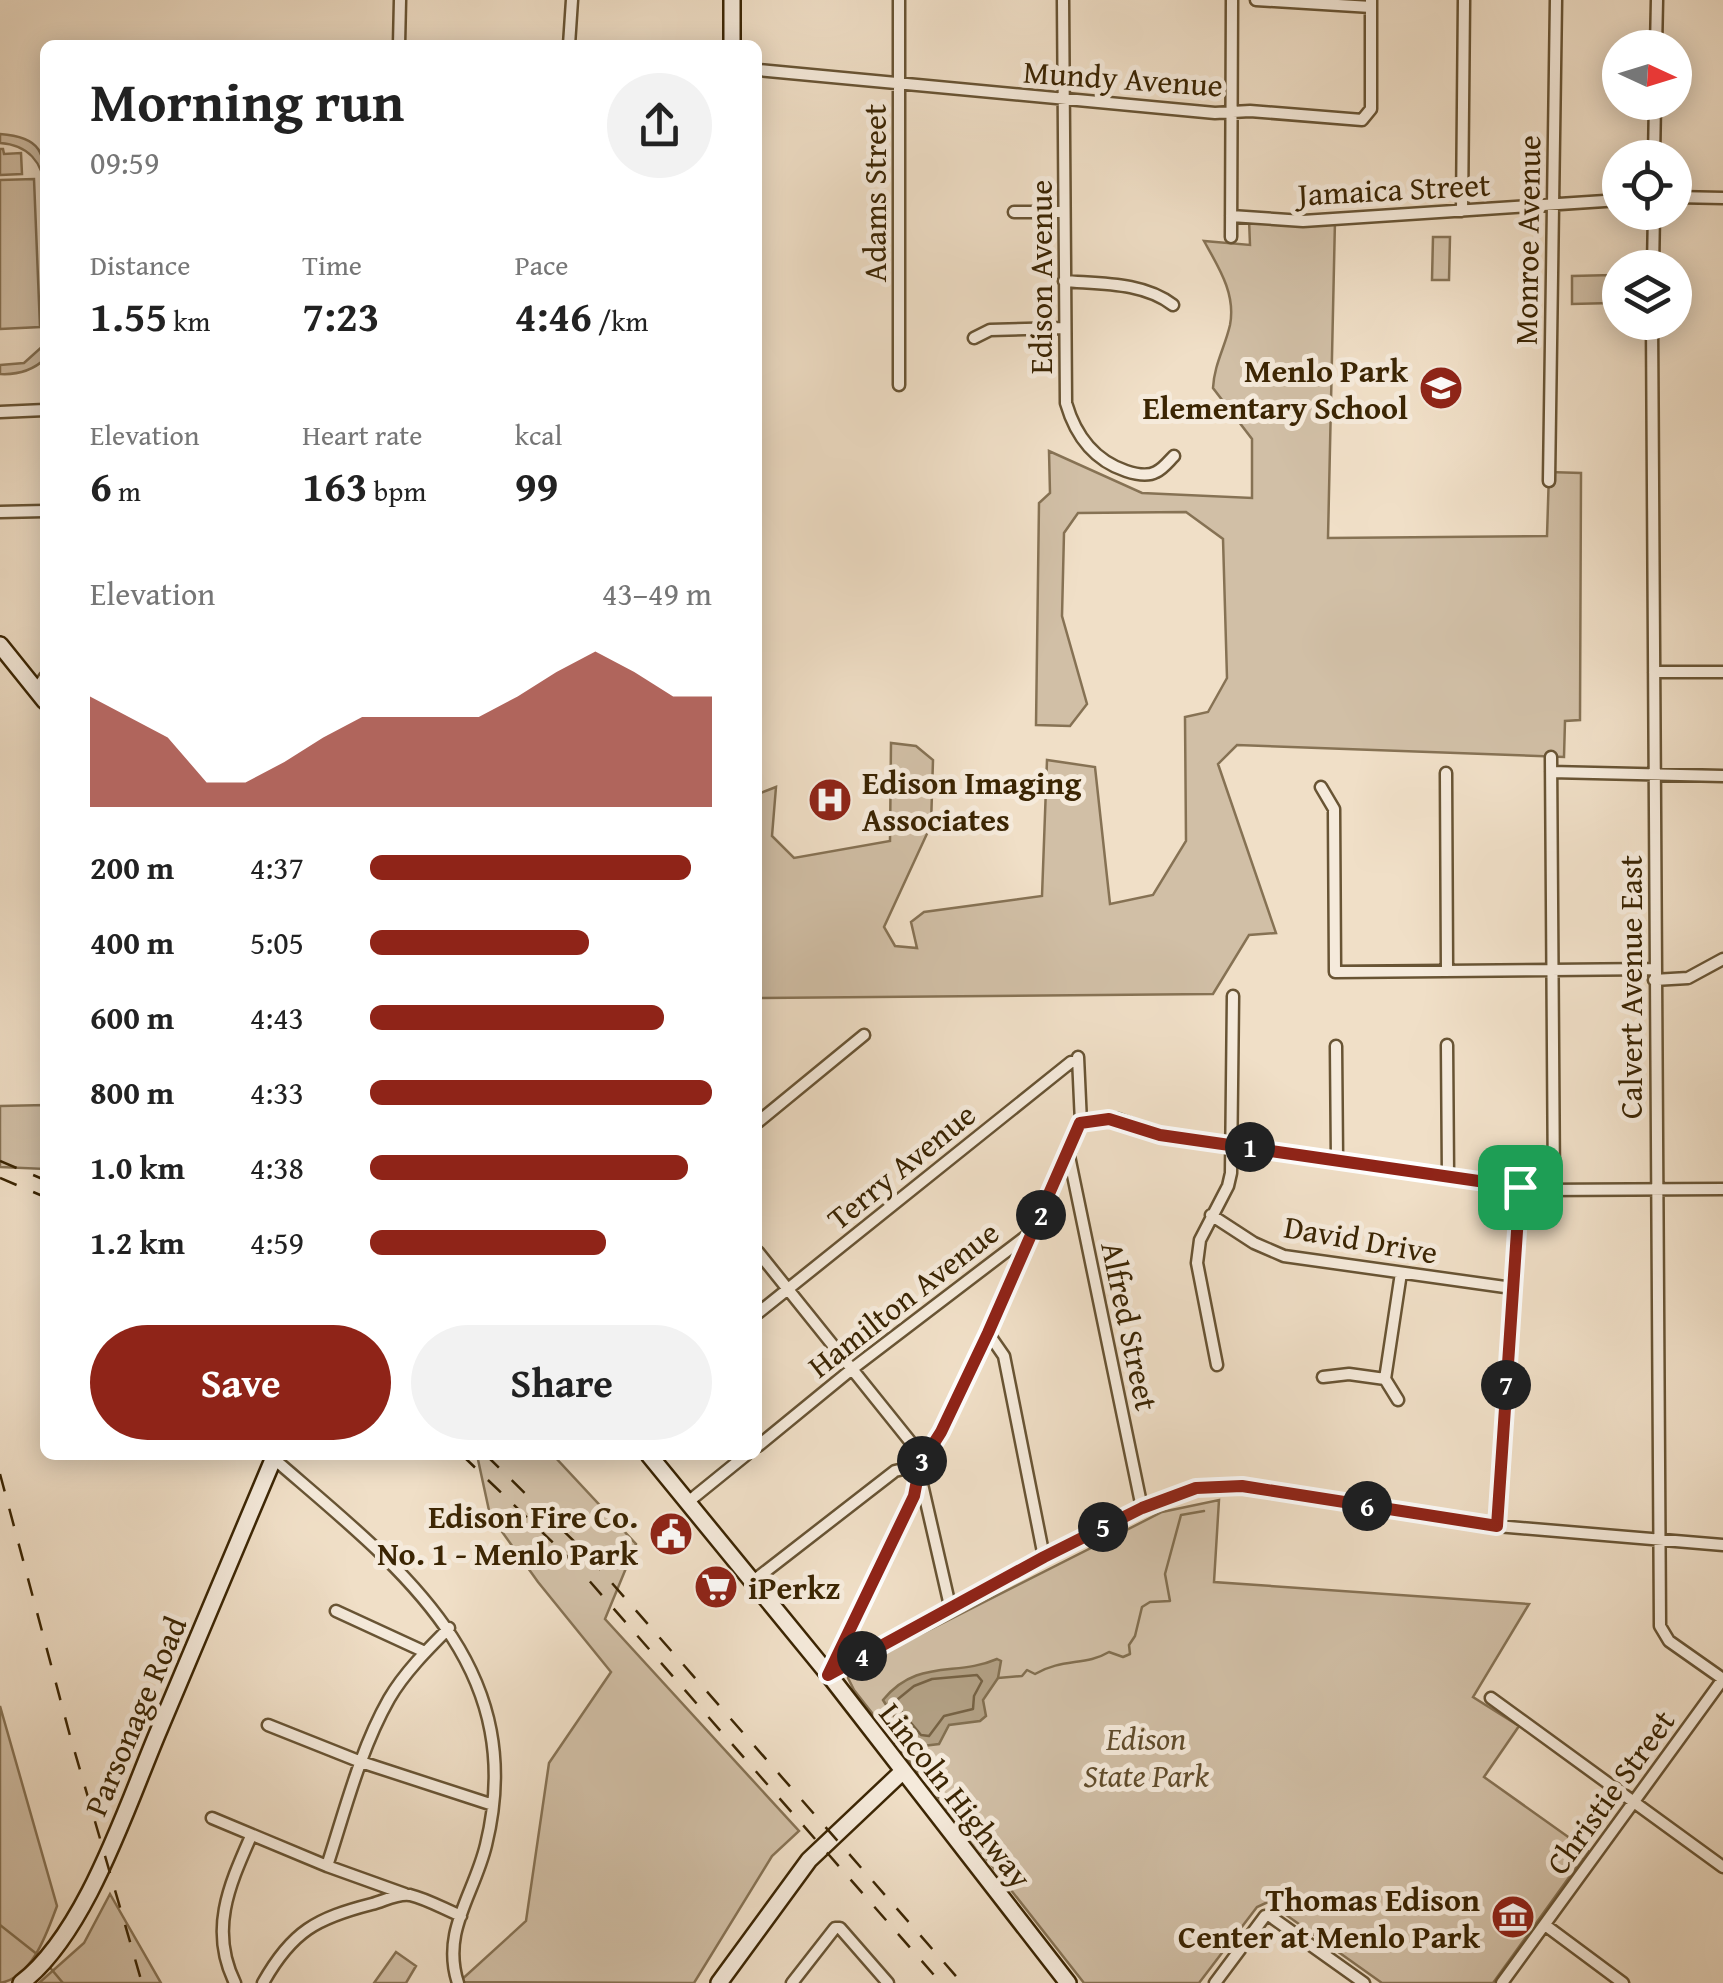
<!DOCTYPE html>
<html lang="en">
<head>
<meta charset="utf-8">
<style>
  :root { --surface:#fff; --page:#f2f2f2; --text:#222; --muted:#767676; --accent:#8f2418 }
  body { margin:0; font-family:"Gentium Book Plus",serif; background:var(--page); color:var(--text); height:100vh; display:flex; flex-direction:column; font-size:38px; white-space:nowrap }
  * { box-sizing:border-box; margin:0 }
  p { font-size:32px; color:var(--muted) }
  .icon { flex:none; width:55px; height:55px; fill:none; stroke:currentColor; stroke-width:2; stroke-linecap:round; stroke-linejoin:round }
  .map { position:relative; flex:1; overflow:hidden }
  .details { position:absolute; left:40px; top:40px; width:722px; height:1420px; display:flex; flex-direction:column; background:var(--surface); border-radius:15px; box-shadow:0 5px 25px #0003 }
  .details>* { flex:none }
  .needle { width:65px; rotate:94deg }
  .fabs { position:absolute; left:1602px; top:30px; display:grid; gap:20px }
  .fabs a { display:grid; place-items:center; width:90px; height:90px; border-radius:50%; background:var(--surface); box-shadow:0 5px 25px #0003; font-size:50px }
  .pin { position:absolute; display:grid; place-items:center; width:85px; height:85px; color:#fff; margin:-42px; border-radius:20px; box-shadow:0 5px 15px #0006 }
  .km { position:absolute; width:50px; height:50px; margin:-25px; border-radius:50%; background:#222; color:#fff; font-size:28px; line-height:50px; text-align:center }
  .round { display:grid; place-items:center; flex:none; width:105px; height:105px; border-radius:52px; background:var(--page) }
  .summary { display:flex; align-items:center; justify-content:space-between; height:170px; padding:0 50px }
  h1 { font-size:55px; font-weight:800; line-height:75px }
  .stats { display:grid; grid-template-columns:repeat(3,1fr); gap:15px; height:170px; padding:10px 50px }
  .stats div { display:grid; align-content:center }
  .stats b { font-size:42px; font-weight:800 }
  .stats small { font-size:28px; font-weight:400 }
  .stats p { font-size:28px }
  .chart { height:280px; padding:20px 50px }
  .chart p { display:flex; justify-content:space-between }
  .chart svg { width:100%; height:180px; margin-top:10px; fill:var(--accent); opacity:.7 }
  .button { display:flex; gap:20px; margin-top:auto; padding:20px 50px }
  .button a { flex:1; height:115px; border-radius:60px; background:var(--accent); color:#fff; font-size:40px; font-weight:800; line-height:115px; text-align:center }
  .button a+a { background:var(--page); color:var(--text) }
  ul { padding:0 50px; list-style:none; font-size:32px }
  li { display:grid; grid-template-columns:160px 120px 1fr; align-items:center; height:75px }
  li i { height:25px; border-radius:12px; background:var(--accent) }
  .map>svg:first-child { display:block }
</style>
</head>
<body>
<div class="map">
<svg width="1723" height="1983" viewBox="0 0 1723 1983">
  <rect width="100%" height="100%" fill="#f0dfc7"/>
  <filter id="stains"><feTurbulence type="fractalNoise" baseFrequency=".002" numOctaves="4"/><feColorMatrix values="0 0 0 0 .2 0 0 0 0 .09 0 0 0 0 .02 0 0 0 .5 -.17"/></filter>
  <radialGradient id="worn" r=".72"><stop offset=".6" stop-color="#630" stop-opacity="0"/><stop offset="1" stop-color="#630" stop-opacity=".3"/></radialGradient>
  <path fill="#d1bfa6" stroke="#867254" stroke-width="2.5" d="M 0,134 C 42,137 45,153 45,190 C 43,162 28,145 0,143 Z
    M 0,149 L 3,149 L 4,154 L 21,153 L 22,174 L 0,175 Z
    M 34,179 L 40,327 L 0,329 L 0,180 Z
    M 1249,219 L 1335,220 L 1328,538 L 1547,536 L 1549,472 L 1581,473 L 1580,720 L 1565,721 L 1564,757 L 1237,745 L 1218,764 L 1276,933 L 1249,935 L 1213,994 L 758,998 L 758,794 L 776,787 L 772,836 L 794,858 L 890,841 L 891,743 L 916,746 L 933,760 L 931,825 L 884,927 L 895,946 L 917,948 L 911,922 L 924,912 L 1042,896 L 1047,760 L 1095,767 L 1110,904 L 1153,895 L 1186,841 L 1185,717 L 1208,712 L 1227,678 L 1223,539 L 1186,512 L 1078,513 L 1064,533 L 1062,616 L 1087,704 L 1070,726 L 1036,725 L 1039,503 L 1050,493 L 1049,451 L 1142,493 L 1252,498 L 1252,439 L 1213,388 C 1214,365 1225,347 1230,325 C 1236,294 1219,268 1204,241 L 1250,245 Z
    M 1433,237 L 1450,237 L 1449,280 L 1432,280 Z
    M 1613,275 L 1612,303 L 1572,304 L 1572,276 Z
    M 45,344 L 45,359 C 32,371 18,375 0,374 L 0,365 L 24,363 Z
    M 45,1105 L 45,1169 L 0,1167 L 0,1106 Z
    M 477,1455 L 553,1455 L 636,1544 L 605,1619 L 799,1831 L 772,1856 L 694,1983 L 459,1982 L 526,1921 L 549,1763 L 611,1672 L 538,1582 L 490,1515 Z
    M 1219,1500 L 1214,1582 L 1529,1604 L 1473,1697 L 1519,1726 L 1484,1777 L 1588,1851 L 1493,1983 L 1382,1983 L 1268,1902 L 1257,1907 L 1199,1983 L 1084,1983 L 854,1690 L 848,1678 L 852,1669 L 1162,1512 Z
    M 0,1706 L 57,1906 C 47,1933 32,1978 0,1983 Z
    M 110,1894 L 161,1983 L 39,1983 L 84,1943 Z
    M 396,1952 L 416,1966 L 406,1983 L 374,1983 Z"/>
  <path fill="#b2a084" stroke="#826f50" stroke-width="2.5" d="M 997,1659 L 1001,1661 L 998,1678 L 983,1700 L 986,1716 L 980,1721 L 949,1725 L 939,1744 L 915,1747 C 907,1730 893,1717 883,1700 C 917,1658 956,1677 997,1659 Z"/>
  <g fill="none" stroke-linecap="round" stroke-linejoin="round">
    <path stroke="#766244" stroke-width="2.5" d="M 977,1675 L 982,1681 L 974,1696 L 973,1709 L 944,1716 L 929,1736 L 921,1735 L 897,1706 L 898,1699 L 914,1686 L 932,1679 Z"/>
    <path stroke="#826f50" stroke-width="2.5" d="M 998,1678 L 1022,1676 L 1027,1670 L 1035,1674 C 1062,1658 1086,1666 1109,1652 L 1123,1657 L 1130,1654 L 1129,1645 L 1135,1636 L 1142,1607 L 1150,1602 L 1170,1601 L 1165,1574 L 1181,1515 L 1204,1511
      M 0,1925 L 38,1955
      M 47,1964 L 63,1983"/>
    <defs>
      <path id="street" d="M 899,0 L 899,385
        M 1063,0 L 1066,403 C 1075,434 1093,460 1126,471 C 1135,474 1147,477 1156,472 C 1163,469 1168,462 1174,456
        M 1256,0 L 1371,7
        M 399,45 L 400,0
        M 569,45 L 572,0
        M 1656,48 L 1657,0
        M 758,70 L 1215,113 L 1250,111 L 1362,120 L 1371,109 L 1371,0
        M 1654,158 L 1655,102
        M 1675,197 L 1723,198
        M 1462,211 L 1464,0
        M 1014,212 L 1064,212
        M 1231,216 L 1303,221 L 1620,200
        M 1231,237 L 1232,0
        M 1653,268 L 1654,212
        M 1064,281 C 1101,284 1143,282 1173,305
        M 1652,322 L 1660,1626 L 1669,1641 L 1723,1679
        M 974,338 L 990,330 L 1064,328
        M 0,412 L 45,410
        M 1549,481 L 1556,0
        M 0,512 L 45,511
        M 1654,672 L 1723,672
        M 36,690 L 45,677
        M 1551,757 L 1554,1191
        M 1551,772 L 1723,776
        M 1446,773 L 1447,970
        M 1321,787 L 1334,809 L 1335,972 L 1655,969
        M 1654,980 L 1688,978 L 1723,959
        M 1447,1045 L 1448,1176
        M 1336,1046 L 1337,1160
        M 758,1122 L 864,1035
        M 1081,1123 L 1118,1119 L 1160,1135 L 1539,1190 L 1723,1189
        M 1069,1156 L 1142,1508
        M 1211,1215 L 1254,1243 L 1284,1256 L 1512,1288
        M 758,1252 L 913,1445 L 950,1606
        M 758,1313 L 1071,1062 L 1078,1062
        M 988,1333 L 1004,1356 L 1044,1557
        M 1217,1365 L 1197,1263 L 1200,1240 L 1228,1186 L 1231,1173 L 1233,996
        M 1323,1377 L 1349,1374 L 1385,1379
        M 1398,1400 L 1385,1379 L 1401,1273
        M 758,1446 L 852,1369 L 1033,1231
        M 273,1458 C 395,1564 531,1662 486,1845 C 474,1895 441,1931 458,1983
        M 688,1502 L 746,1455
        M 1497,1526 L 1520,1187
        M 752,1582 L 895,1471 L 920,1465
        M 336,1611 L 425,1652
        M 829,1675 C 906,1631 984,1587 1064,1547 C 1121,1519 1177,1482 1243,1486 L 1497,1526 L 1723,1545
        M 829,1675 L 914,1496 L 920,1465 L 941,1432 L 1069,1154 L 1081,1123 L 1078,1057
        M 1491,1698 L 1723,1867
        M 268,1725 L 361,1762 L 493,1805
        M 212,1818 L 327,1866 L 405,1894
        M 327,1866 C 345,1811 360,1750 389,1699 C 404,1673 428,1649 449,1628
        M 1545,1925 L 1623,1983
        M 235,1983 C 209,1930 229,1886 251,1836
        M 263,1983 C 292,1931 317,1918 372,1904 C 384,1901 398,1893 410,1895 C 427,1899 444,1909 461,1916
        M 792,1983 L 835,1928 L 840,1928 L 888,1983
        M 1215,1983 L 1265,1916 L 1270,1916 L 1364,1983
        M 1502,1983 L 1723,1679"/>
      <path id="secondary" d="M 732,0 L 732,45
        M 0,645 L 45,701
        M 649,1455 L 829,1675 L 1068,1983
        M 21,1983 C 86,1934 127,1805 159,1730 C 197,1639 236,1547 275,1455
        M 719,1983 L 809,1860 L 902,1772"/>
    </defs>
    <use href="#street" stroke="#685434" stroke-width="15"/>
    <use href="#secondary" stroke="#3b2503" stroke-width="20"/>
    <use href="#street" stroke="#f5eadb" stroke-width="10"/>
    <use href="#secondary" stroke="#f5eadb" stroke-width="15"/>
    <path stroke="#3b2503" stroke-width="2.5" stroke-dasharray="18 18" stroke-linecap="butt" d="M 0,1161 L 45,1180
      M 0,1178 L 45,1197
      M 462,1455 L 572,1561 L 941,1983
      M 486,1455 L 583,1550 L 962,1983
      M 0,1474 L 69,1732 L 142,1983"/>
  </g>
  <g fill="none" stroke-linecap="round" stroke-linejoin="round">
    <defs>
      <path id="route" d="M 1109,1119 L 1160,1135 L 1520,1187 L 1497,1526 L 1242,1486 L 1196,1488 L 1142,1508 L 1044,1557 L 828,1675 L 914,1496 L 920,1465 L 941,1432 L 988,1333 L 1080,1123 Z"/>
    </defs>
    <use href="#route" stroke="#fff" stroke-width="20"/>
    <use href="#route" stroke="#8f2418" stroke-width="12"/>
  </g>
  <defs>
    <symbol id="school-disc" viewBox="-11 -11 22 22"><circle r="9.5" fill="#8f2418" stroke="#f5eadb"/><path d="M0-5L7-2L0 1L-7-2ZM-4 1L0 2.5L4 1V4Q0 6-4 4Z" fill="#fff"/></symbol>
    <symbol id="hospital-disc" viewBox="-11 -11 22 22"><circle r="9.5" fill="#8f2418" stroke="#f5eadb"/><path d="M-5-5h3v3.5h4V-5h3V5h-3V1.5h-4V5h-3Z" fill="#fff"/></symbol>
    <symbol id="civic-disc" viewBox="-11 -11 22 22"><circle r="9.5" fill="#8f2418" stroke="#f5eadb"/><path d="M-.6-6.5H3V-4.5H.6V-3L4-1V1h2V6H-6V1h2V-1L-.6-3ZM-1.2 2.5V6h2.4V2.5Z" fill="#fff"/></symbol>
    <symbol id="supermarket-disc" viewBox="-11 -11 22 22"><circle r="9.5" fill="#8f2418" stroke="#f5eadb"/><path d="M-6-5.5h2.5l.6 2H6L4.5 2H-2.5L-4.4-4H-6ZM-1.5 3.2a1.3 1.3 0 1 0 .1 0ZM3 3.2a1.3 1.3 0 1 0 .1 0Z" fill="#fff"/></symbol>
    <symbol id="museum-disc" viewBox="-11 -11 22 22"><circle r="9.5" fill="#8f2418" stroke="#f5eadb"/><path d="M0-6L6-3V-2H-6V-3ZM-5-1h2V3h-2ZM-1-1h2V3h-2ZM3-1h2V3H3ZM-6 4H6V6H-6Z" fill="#fff"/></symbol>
  </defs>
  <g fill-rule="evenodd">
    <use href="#school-disc" x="1416" y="363" width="50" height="50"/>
    <use href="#hospital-disc" x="805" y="775" width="50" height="50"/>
    <use href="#civic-disc" x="646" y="1509" width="50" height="50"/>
    <use href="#supermarket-disc" x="691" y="1562" width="50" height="50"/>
    <use href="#museum-disc" x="1488" y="1892" width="50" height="50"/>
  </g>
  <g text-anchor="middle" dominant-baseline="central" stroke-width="10" stroke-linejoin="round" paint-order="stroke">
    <g font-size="32" fill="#3b2503" stroke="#f5eadb">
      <text transform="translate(1123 78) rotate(4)">Mundy Avenue</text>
      <text transform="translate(1394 189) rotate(-3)">Jamaica Street</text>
      <text transform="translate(874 193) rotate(-90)">Adams Street</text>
      <text transform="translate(1527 240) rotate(-89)">Monroe Avenue</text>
      <text transform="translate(1040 277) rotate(-90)">Edison Avenue</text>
      <text transform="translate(1630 987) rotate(-90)">Calvert Avenue East</text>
      <text transform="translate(901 1166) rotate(-39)">Terry Avenue</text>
      <text transform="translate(1361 1239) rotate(10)">David Drive</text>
      <text transform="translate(903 1299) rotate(-38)">Hamilton Avenue</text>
      <text transform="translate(1130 1326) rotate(78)">Alfred Street</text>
      <text transform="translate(135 1716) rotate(-67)">Parsonage Road</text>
      <text transform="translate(1610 1792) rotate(-54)">Christie Street</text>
      <text transform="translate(956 1795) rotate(52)">Lincoln Highway</text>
    </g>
    <g font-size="32" font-weight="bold" fill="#3b2503" stroke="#f5eadb" text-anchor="end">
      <text x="1408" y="370">Menlo Park<tspan x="1408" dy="37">Elementary School</tspan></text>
      <text x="862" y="782" text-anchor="start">Edison Imaging<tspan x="862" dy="37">Associates</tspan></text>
      <text x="638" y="1516">Edison Fire Co.<tspan x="638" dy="37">No. 1 - Menlo Park</tspan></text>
      <text x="748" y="1587" text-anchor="start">iPerkz</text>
      <text x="1480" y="1899">Thomas Edison<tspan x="1480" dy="37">Center at Menlo Park</tspan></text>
    </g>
    <g font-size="32" font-style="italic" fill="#604c2c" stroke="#f5eadb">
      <text x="1146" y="1738">Edison<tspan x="1146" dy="37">State Park</tspan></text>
    </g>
  </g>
  <rect width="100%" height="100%" filter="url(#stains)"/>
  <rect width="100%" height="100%" fill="url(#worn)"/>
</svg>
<div class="fabs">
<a><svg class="needle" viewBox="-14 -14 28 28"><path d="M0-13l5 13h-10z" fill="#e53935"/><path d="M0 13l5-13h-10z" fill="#767676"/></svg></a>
<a><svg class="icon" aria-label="locate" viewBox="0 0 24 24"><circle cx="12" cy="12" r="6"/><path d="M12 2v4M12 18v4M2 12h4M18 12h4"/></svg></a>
<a><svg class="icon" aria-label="layers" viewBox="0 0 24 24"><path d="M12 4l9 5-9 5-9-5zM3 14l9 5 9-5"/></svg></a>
</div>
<div class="pin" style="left:1520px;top:1187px;background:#1e9e55"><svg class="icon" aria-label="arrive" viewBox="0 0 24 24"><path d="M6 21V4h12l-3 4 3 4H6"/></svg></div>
<b class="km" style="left:1250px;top:1147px">1</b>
<b class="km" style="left:1041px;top:1215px">2</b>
<b class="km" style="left:922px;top:1461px">3</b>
<b class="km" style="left:862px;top:1656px">4</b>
<b class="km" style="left:1103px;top:1527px">5</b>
<b class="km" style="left:1367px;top:1506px">6</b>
<b class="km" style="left:1506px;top:1385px">7</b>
<section class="details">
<div class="summary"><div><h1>Morning run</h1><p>09:59</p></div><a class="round"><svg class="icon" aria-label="share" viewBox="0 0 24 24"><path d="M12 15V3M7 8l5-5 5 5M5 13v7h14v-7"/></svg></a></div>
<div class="stats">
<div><p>Distance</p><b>1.55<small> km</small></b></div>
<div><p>Time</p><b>7:23</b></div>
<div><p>Pace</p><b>4:46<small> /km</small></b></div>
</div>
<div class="stats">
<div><p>Elevation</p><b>6<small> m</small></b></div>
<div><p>Heart rate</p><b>163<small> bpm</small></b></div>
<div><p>kcal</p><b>99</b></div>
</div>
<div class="chart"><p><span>Elevation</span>43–49 m</p>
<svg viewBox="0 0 160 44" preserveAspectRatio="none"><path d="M0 44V17L10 22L20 27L30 38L40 38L50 33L60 27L70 22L80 22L90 22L100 22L110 17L120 11L130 6L140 11L150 17L160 17V44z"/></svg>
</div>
<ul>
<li><b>200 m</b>4:37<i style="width:94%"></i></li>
<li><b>400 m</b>5:05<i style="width:64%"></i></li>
<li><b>600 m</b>4:43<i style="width:86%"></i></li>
<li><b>800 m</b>4:33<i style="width:100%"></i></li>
<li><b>1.0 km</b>4:38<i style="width:93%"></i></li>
<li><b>1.2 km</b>4:59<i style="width:69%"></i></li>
</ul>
<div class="button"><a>Save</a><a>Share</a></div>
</section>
</div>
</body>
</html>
